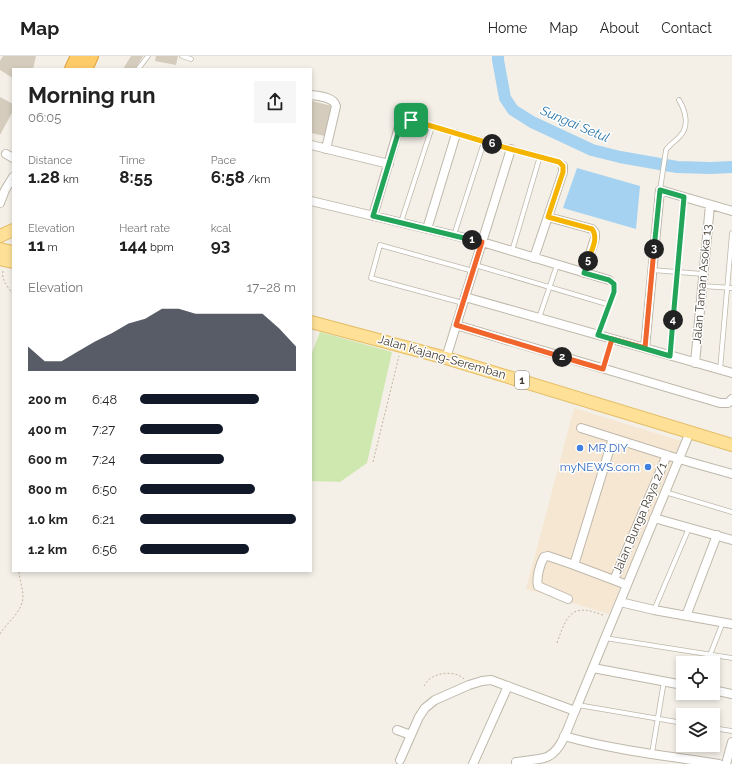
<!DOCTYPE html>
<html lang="en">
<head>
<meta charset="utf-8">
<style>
  :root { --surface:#fff; --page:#f6f6f6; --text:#222; --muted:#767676; --line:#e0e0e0; --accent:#111827 }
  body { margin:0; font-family:Raleway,sans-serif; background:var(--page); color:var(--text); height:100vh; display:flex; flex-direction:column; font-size:15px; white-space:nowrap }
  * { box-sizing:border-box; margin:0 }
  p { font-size:13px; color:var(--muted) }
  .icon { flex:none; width:22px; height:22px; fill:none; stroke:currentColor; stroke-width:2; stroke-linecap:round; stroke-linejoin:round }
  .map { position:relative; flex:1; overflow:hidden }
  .details { position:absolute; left:12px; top:12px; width:300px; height:504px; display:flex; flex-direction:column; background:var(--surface); border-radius:0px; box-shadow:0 2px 6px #0003 }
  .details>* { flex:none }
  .controls { position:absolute; left:676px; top:600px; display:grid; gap:8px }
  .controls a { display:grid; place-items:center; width:44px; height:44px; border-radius:0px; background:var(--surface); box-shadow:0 2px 6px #0003; font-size:20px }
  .pin { position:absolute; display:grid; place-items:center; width:34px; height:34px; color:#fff; margin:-17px; border-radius:8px; box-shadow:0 2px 6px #0006 }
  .km { position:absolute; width:20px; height:20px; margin:-10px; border-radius:50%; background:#222; color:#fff; font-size:11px; line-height:20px; text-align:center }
  .round { display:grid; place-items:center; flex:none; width:42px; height:42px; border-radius:0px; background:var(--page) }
  .summary { display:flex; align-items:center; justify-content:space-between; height:68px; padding:0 16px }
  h1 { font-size:22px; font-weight:700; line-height:30px }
  .figures { display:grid; grid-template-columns:repeat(3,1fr); gap:6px; height:68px; padding:4px 16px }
  .figures div { display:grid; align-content:center }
  .figures b { font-size:17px; font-weight:700 }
  .figures small { font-size:11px; font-weight:400 }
  .figures p { font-size:11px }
  .chart { height:112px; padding:8px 16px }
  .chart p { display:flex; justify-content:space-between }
  .chart svg { width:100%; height:72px; margin-top:4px; fill:var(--accent); opacity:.7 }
  ul { padding:0 16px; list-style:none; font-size:13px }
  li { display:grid; grid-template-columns:64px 48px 1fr; align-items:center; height:30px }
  li i { height:10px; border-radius:5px; background:var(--accent) }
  header { display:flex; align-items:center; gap:24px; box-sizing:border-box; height:56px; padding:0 20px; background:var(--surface); border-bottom:1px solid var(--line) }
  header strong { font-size:19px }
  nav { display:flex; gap:22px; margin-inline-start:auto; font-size:14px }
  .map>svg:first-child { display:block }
</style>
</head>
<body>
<header>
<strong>Map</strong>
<nav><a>Home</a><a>Map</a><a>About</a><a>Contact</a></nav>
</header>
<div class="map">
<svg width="732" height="708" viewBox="0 0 732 708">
  <rect width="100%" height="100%" fill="#f4f0e8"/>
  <path fill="#f6e7d3" d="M 574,352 L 681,385 L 609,558 L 526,533 Z"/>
  <path fill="#cfe8b0" d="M 320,276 L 392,296 L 367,407 L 340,426 L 311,425 L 311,299 Z"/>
  <path fill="#a4d2f0" d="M 577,112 L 640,130 L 636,173 L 563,152 Z"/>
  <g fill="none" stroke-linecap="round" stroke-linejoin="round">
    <path stroke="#a4d2f0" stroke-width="12" d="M 498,0 L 498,4 L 505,42 L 513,54 L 532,66 L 592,94 L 620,101 L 677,111 L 711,112 L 732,111"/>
  </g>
  <path fill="#d5ccbd" d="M 3,0 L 36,0 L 33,13 L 13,13 L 13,22 L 0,14 L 0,5 Z
    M 131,0 L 143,0 L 135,13 L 123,13 Z
    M 156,0 L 178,0 L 176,9 L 155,5 Z
    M 0,41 L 13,48 L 13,55 L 0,79 Z
    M 312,45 L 332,50 L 325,80 L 311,77 L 311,51 Z"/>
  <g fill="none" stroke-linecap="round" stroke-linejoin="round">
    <defs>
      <path id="service" d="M 182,0 L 191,3
        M 138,13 L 148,0
        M 404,65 L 411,64 L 540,100 L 559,106 L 563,110
        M 660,134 L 666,94 C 670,88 676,85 680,80 C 690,70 685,54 679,44
        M 401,166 L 432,71
        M 454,179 L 484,86
        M 512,195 L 540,100
        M 475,209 L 610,249
        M 652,214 L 703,218
        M 702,230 L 732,232
        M 463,247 L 371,222 L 380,189 L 473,215
        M 539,262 L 557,209
        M 598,279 L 614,236 L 614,228 L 609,224
        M 670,299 L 684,141
        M 603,312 L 611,283
        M 720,314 L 732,177
        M 665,436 L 732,456
        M 654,554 L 689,472
        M 605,582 L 732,602
        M 710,599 L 723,566
        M 578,649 L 683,667
        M 713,672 L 732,675
        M 652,697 L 664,625"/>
      <path id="minor" d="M 311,39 C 319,40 334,41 336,50 L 326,93
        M 311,89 L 389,108
        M 6,98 L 13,102
        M 311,145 L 482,186 L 609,224
        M 0,147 L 5,134 L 13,121
        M 373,160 L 399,71 L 404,65
        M 548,161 L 592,173 L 595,177 L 595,182 L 584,217
        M 427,173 L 456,78
        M 534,202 L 563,116 L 563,110
        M 465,241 L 732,317
        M 456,269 L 720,347 L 728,347 L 732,343
        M 645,292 L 660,134 L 732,155
        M 446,302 L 511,93
        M 695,307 L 710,149
        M 581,372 L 679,403 L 732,418
        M 654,462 L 732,484
        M 574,509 L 613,382
        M 614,524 L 667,399
        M 568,543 L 538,530 C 536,522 540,508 544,501 L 548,500 L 574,509 L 627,529
        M 620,546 L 654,554 L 732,568
        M 686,560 L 717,479
        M 593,612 L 683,629
        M 713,634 L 732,638
        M 397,674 L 411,679
        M 564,680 C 613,694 668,700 719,708
        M 400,704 L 419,661 L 425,652 L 435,644 L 469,629 L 482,625 L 491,624 L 575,655
        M 516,706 C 525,705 535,704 544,702 C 562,697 568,670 575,655 L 690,376
        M 473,708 L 508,630
        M 726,708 L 732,686"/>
      <path id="primary" d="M 0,180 L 13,174
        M 0,193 L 13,196
        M 0,203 L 13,206
        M 311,266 L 446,302 L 732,389"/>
      <path id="motorway" d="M 72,13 L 78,0
        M 85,13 L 91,0"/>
    </defs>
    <use href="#service" stroke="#bfb8aa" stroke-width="5.5"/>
    <use href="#minor" stroke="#bfb8aa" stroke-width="10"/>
    <use href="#primary" stroke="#e4bd65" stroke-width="14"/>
    <use href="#motorway" stroke="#de9f38" stroke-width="16"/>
    <path stroke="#c1b39b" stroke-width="1" stroke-dasharray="2 2" stroke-linecap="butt" d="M 3,215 C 1,223 8,232 13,238
      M 373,406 L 399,300
      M 0,578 C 7,566 23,556 23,540 C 23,532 19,523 19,515
      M 557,587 C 567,558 572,546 605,560
      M 424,630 C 426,627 428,624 431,622 C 440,616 456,615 464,623"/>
    <use href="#service" stroke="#fff" stroke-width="4"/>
    <use href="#minor" stroke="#fff" stroke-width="8"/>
    <use href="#primary" stroke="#fee096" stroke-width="12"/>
    <use href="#motorway" stroke="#fecb69" stroke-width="14"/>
  </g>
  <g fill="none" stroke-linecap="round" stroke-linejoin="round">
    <defs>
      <path id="split-1" d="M 411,64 L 404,66 L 400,71 L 373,160 L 472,184"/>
      <path id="split-2" d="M 472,184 L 482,186 L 456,269 L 562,301"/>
      <path id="split-3" d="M 562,301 L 603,313 L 612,283 L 645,292 L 654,193"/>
      <path id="split-4" d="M 654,193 L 660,134 L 684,141 L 673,264"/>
      <path id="split-5" d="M 588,205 L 584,217 L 609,224 L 614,228 L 614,236 L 598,279 L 670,300 L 673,264"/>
      <path id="split-6" d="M 492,88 L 559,106 L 563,110 L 563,116 L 548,161 L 592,173 C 599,182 591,195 588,205"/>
      <path id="split-7" d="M 411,64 L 492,88"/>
    </defs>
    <use href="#split-1" stroke="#fff" stroke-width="8"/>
    <use href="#split-2" stroke="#fff" stroke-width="8"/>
    <use href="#split-3" stroke="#fff" stroke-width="8"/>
    <use href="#split-4" stroke="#fff" stroke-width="8"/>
    <use href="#split-5" stroke="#fff" stroke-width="8"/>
    <use href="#split-6" stroke="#fff" stroke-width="8"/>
    <use href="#split-7" stroke="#fff" stroke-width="8"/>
    <use href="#split-1" stroke="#22a559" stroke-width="5"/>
    <use href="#split-2" stroke="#f0652b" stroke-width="5"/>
    <use href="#split-3" stroke="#f0652b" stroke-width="5"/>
    <use href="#split-4" stroke="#22a559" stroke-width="5"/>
    <use href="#split-5" stroke="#22a559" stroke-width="5"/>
    <use href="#split-6" stroke="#f5b400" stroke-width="5"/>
    <use href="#split-7" stroke="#f5b400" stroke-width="5"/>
  </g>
  <g fill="#3f7fe0" stroke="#fff" stroke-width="1.5">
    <circle cx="580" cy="392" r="4"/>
    <circle cx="648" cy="411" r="4"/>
  </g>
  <g text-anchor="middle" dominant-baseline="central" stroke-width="3" stroke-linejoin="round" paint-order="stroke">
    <rect fill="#fff" stroke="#7e7972" stroke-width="1" x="515" y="315" width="14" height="18" rx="3"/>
    <g font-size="11" font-weight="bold" fill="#474036">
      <text x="522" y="324">1</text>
    </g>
    <g font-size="12" fill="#474036" stroke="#fff">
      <text transform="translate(702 228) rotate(-85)">Jalan Taman Asoka 13</text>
      <text transform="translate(442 301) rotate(16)">Jalan Kajang-Seremban</text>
      <text transform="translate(640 462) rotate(-67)">Jalan Bunga Raya 2/1</text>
    </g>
    <g font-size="12" fill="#366cbe" stroke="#fff" text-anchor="start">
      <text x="588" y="392">MR.DIY</text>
      <text x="640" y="411" text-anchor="end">myNEWS.com</text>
    </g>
    <g font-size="13" font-style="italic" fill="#2e78ab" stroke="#fff">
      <text transform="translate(575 68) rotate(23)">Sungai Setul</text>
    </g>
  </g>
</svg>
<div class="controls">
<a><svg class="icon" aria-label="locate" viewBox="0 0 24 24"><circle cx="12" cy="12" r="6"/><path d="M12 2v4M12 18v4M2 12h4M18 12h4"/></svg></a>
<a><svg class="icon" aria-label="layers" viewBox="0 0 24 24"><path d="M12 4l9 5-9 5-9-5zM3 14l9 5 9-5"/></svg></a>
</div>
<div class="pin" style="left:411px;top:64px;background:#1e9e55"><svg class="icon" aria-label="arrive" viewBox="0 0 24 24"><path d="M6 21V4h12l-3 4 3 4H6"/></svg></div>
<b class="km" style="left:472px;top:184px">1</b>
<b class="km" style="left:562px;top:301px">2</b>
<b class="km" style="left:654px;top:193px">3</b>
<b class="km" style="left:673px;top:264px">4</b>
<b class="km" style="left:588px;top:205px">5</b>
<b class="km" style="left:492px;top:88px">6</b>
<section class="details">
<div class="summary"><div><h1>Morning run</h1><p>06:05</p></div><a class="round"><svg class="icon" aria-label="share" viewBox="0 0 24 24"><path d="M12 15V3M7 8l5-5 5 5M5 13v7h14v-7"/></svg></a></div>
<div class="figures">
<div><p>Distance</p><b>1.28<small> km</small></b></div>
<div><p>Time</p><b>8:55</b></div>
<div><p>Pace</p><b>6:58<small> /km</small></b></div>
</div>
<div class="figures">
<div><p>Elevation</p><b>11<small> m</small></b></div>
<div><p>Heart rate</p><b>144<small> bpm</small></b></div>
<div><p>kcal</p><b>93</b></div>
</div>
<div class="chart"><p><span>Elevation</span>17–28 m</p>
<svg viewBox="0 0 160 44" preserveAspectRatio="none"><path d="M0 44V29L10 38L20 38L30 32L40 26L50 21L60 15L70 12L80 6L90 6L100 9L110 9L120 9L130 9L140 9L150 18L160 29V44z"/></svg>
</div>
<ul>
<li><b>200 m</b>6:48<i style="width:76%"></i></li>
<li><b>400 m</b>7:27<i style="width:53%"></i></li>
<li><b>600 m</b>7:24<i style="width:54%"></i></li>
<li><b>800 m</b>6:50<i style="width:74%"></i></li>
<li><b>1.0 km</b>6:21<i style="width:100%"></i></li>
<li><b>1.2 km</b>6:56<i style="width:70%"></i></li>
</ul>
</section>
</div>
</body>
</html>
